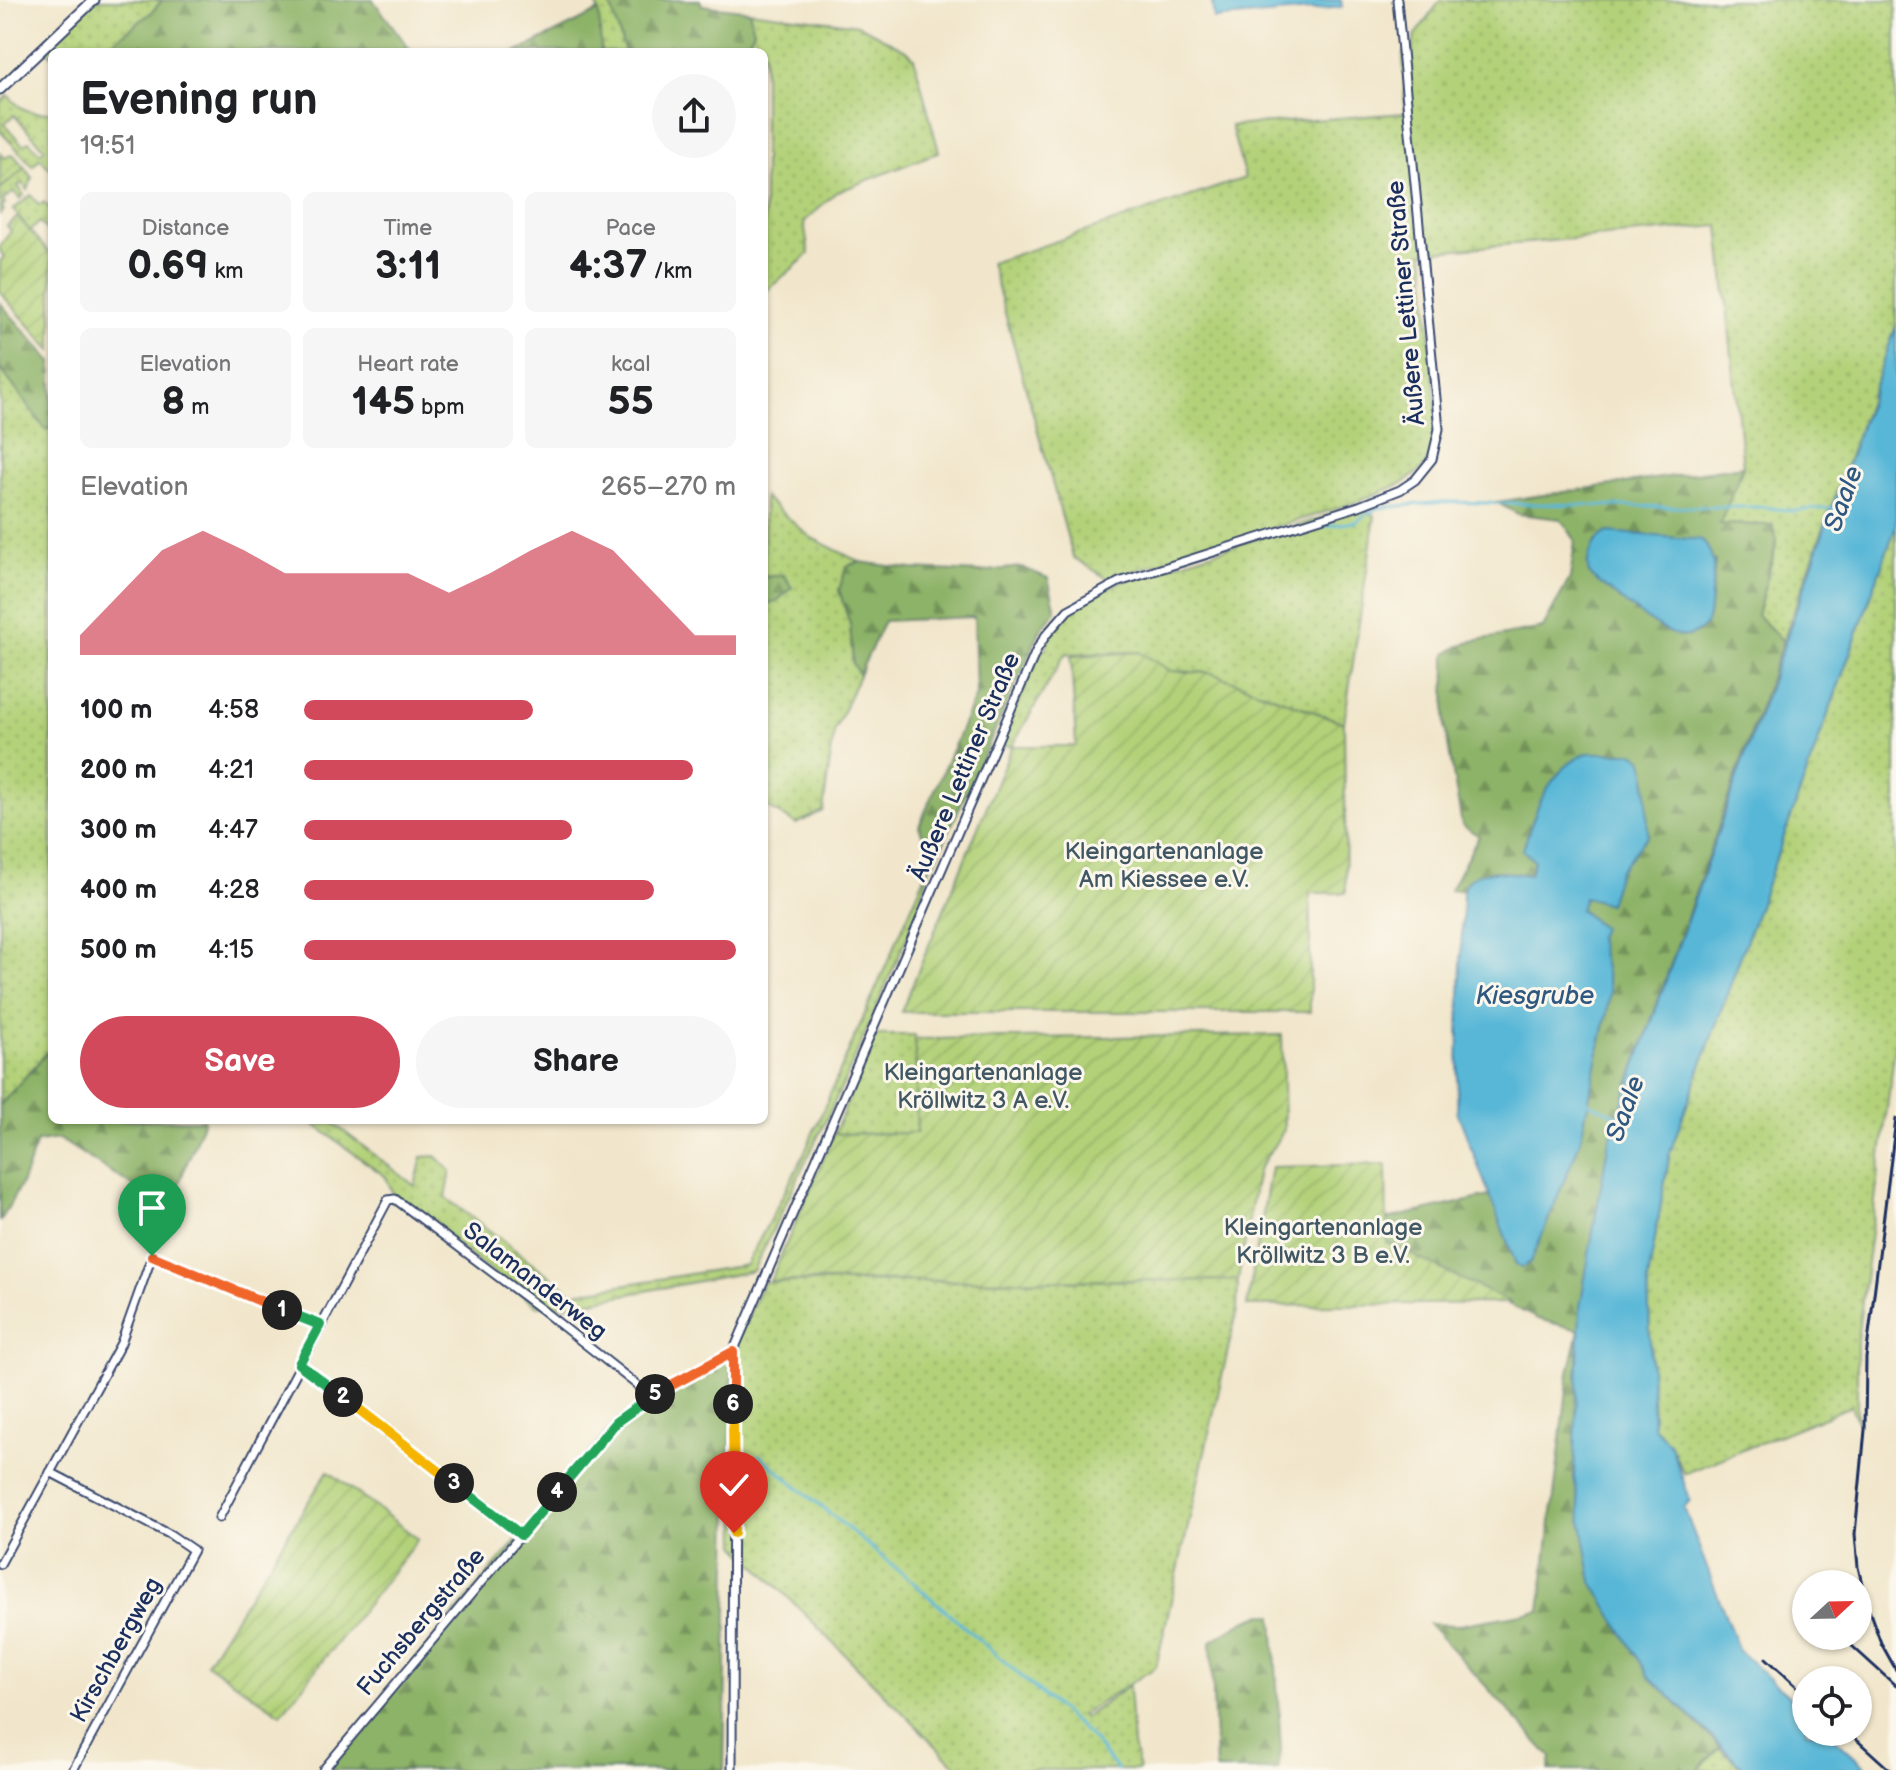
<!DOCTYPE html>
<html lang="en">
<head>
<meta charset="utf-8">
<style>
  :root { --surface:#fff; --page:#f6f6f6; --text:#202124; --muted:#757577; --accent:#d1495b }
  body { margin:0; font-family:"Balsamiq Sans",sans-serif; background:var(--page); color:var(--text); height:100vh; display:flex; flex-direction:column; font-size:30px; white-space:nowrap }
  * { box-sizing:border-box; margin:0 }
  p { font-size:26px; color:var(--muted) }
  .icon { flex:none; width:44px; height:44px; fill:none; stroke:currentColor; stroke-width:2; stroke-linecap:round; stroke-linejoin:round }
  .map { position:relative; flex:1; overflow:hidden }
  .drawer { position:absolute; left:48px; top:48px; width:720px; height:1076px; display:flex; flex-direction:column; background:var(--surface); border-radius:12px; box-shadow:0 2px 6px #0004 }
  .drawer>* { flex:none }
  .needle { width:52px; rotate:68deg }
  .fabs { position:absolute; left:1792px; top:1570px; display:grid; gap:16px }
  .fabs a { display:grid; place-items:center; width:80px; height:80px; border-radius:50%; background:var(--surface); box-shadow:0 2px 6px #0004; font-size:40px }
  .pin { position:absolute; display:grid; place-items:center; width:68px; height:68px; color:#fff; margin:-82px -34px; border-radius:50% 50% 50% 0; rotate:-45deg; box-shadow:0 0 8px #0007 }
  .pin .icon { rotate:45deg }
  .km { position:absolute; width:40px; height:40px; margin:-20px; border-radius:50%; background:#222; color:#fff; font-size:22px; line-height:40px; text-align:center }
  .round { display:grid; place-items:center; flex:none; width:84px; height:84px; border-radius:42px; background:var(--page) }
  .head { display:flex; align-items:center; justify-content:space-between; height:136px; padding:0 32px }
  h1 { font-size:44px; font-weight:600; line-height:60px }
  .metrics { display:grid; grid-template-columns:repeat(3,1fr); gap:12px; height:136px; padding:8px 32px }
  .metrics div { display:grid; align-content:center; border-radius:12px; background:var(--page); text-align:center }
  .metrics b { font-size:40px; font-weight:600 }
  .metrics small { font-size:22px; font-weight:400 }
  .metrics p { font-size:22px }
  .chart { height:224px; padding:16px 32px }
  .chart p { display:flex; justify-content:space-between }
  .chart svg { width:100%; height:144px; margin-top:8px; fill:var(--accent); opacity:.7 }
  .cta { display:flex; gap:16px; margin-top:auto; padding:16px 32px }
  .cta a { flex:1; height:92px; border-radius:48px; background:var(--accent); color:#fff; font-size:32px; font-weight:600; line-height:92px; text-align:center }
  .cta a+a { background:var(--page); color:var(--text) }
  ul { padding:0 32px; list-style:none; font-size:26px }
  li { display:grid; grid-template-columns:128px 96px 1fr; align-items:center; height:60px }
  li i { height:20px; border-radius:10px; background:var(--accent) }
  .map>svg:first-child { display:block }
</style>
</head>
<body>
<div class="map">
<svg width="1896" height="1770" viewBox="0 0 1896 1770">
  <defs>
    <pattern id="grass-dots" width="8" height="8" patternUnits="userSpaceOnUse" patternTransform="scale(2)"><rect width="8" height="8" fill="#b2d178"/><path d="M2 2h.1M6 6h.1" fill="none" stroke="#98b46a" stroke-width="1.8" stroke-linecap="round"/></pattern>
    <pattern id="forest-firs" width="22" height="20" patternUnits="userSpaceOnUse" patternTransform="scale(2)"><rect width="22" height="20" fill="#8db368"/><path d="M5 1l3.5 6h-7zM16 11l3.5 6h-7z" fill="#729259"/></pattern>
    <pattern id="garden-furrows" width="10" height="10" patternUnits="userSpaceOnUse" patternTransform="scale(2)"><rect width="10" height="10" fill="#b2d178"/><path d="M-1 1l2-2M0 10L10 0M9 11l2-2" fill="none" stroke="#98b46a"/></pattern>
  </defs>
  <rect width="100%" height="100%" fill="#fbf7ec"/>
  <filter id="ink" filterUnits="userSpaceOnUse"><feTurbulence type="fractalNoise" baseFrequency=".0125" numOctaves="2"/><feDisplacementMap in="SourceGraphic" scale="16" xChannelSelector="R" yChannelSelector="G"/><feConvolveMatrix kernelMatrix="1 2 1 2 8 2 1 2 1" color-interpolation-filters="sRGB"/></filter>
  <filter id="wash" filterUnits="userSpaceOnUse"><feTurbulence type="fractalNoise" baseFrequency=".006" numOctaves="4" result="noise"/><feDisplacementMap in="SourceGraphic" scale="32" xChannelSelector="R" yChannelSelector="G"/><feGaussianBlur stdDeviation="1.8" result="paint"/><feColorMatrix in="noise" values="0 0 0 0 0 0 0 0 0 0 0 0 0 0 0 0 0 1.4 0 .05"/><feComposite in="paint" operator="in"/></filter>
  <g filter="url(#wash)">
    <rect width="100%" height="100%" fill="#f1e6cb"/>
    <path fill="url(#grass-dots)" stroke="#66806b" stroke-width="2" fill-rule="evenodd" d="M 94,0 L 162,0 L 152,12 L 100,52 L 52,52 L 52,56 L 44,47 Z
      M 597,0 L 609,0 L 625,52 L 601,52 Z
      M 1441,0 L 1896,0 L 1896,326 L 1783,641 L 1757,615 L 1777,542 L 1719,525 L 1743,466 L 1719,226 L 1424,252 L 1437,427 L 1432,454 L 1421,470 L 1405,482 L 1357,502 L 1108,579 L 1073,557 L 991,263 L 1245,178 L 1231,126 L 1405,113 L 1403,53 L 1412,52 L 1415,35 Z
      M 749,11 L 859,25 L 908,51 L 914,58 L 939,152 L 835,193 L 804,222 L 809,254 L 764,293 L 764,52 L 741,52 L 754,31 Z
      M 8,95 C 21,111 31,114 52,112 L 52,167 L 50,169 L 40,158 L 33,166 L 0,131 L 0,103 ZM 14,115 L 45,149 L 40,153 L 29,141 L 23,145 L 4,124 Z
      M 25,168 L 32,178 L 28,190 L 22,183 L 18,186 L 24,195 L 20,199 L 14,192 L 3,200 L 5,204 L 1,207 L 4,210 L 0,214 L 0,189 Z
      M 31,195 L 39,205 L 44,202 L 52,211 L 52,236 L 40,222 L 30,231 L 13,210 Z
      M 0,368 L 46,430 L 52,427 L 52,1047 L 0,1105 Z
      M 764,497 L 810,537 L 860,562 L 847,566 L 839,590 L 850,624 L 853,664 L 859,675 L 834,732 L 823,811 L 796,824 L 764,805 L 764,606 L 777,601 L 784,575 L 764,577 Z
      M 1359,506 L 1375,516 L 1344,723 L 1211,673 L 1171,671 L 1139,652 L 1065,654 L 1012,746 L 1000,745 L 1042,649 L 1046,649 L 1052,627 L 1068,610 L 1119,582 Z
      M 1896,526 L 1896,1039 L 1857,1340 L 1857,1421 L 1851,1406 L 1684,1474 L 1671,1446 L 1653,1426 L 1648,1279 L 1670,1152 Z
      M 932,860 L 919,909 L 847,1076 L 753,1271 L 570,1305 L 537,1306 L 395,1199 L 386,1177 L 308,1120 L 329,1120 L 415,1186 L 422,1157 L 436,1156 L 451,1171 L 446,1198 L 572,1293 L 746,1265 L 800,1163 Z
      M 876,1035 L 915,1035 L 917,1133 L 834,1134 Z
      M 1238,1280 L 1237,1310 L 1156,1667 L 1081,1715 L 1084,1718 L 1129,1686 L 1133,1745 L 1139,1770 L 960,1770 L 737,1546 L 733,1352 L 763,1282 Z
      M 1720,1748 L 1745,1770 L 1698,1770 Z"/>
    <path fill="url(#forest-firs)" stroke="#547163" stroke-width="2" fill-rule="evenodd" d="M 162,0 L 373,0 L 412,52 L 100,52 L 152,12 Z
      M 609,0 L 700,0 L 702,5 L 749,11 L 754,31 L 741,52 L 625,52 Z
      M 599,11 L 601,52 L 515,52 L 523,49 Z
      M 0,303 L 52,362 L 52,427 L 46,430 L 0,368 Z
      M 1743,466 L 1720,524 L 1773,525 L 1777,541 L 1757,615 L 1783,641 L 1608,1145 L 1579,1330 L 1574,1477 L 1649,1676 L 1720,1747 L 1697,1770 L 1549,1770 L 1551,1757 L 1429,1624 L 1458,1625 L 1540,1611 L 1569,1373 L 1579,1330 L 1538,1319 L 1387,1243 L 1387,1219 L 1490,1196 L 1516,1264 L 1531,1262 L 1580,1142 L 1607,1012 L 1610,991 L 1598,938 L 1602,927 L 1580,910 L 1583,897 L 1609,903 L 1619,871 L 1648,835 L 1535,861 L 1530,875 L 1491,871 L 1467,881 L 1463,890 L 1450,890 L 1479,836 L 1462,825 L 1445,727 L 1446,653 L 1468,642 L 1543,628 L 1570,578 L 1575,540 L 1561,519 L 1518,514 L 1496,502 ZM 1715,561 L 1709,616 L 1705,626 L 1681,637 L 1663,628 L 1590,576 Z
      M 860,562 L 911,569 L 980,572 L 1021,567 L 1048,578 L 1056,611 L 1042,627 L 934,864 L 919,826 L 976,695 L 974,617 L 884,621 L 859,675 L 853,664 L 850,624 L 839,590 L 847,566 Z
      M 784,575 L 792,588 L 777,601 L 764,606 L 764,577 Z
      M 52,1047 L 52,1120 L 204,1120 L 169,1209 L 59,1139 L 37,1142 L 22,1182 L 0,1222 L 0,1105 Z
      M 732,1354 L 724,1770 L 323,1770 L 616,1422 L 641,1402 Z
      M 1264,1614 L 1273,1616 L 1281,1751 L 1278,1770 L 1216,1770 L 1211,1641 L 1245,1621 Z"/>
    <path fill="url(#garden-furrows)" stroke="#66806b" stroke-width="2" d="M 0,153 L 5,158 L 13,154 L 25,168 L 0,189 Z
      M 18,217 L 52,256 L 52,351 L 0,292 L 0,261 L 4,257 L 0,251 L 0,246 L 11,231 L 7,226 Z
      M 1139,652 L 1171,671 L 1211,673 L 1344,723 L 1346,893 L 1310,893 L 1310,1012 L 901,1012 L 1012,746 L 1076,746 L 1071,656 Z
      M 1282,1035 L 1284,1130 L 1258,1170 L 1238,1280 L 770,1281 L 834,1134 L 917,1133 L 915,1039 Z
      M 1386,1164 L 1387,1243 L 1511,1303 L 1247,1306 L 1271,1167 Z
      M 328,1471 L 418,1539 L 281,1714 L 206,1663 Z"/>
    <path fill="#59b7d7" stroke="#3a739a" stroke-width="2" d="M 1212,0 L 1341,0 L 1342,7 L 1214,19 Z
      M 1896,326 L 1896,526 L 1670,1152 L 1648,1279 L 1653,1426 L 1671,1446 L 1690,1500 L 1684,1508 L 1739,1651 L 1806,1712 L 1806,1732 L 1828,1732 L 1870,1770 L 1746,1770 L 1649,1676 L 1592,1582 L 1574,1477 L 1580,1307 L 1608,1145 Z
      M 1608,532 L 1702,540 C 1717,558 1714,571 1711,593 C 1710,603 1711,615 1706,624 C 1701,632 1688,638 1679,636 C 1656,630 1611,591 1590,576 C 1583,561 1594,538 1608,532 Z
      M 1587,753 L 1633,753 L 1642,758 L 1646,770 L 1648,835 L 1619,871 L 1609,904 L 1584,897 L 1580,910 L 1602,927 L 1598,938 L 1610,991 L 1607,1012 L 1580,1142 L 1531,1262 L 1522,1267 L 1516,1264 L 1457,1111 L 1463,890 C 1474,862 1507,874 1530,875 L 1534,861 L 1523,850 C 1535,811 1546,772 1587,753 Z"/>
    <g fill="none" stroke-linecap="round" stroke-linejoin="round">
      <path stroke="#59b7d7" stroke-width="3" d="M 1312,528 L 1355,522 L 1377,508 L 1444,502 L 1670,507 L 1764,507 L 1791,511 L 1832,508
        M 1588,1102 L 1621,1118
        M 759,1455 L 909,1579 L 1090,1736 L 1117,1770"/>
    </g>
  </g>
  <g filter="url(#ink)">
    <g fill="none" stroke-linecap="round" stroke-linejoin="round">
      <defs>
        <path id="minor" d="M 299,1364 L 521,1535
          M 50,1472 L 171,1535 L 193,1550 L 73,1770
          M 219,1518 L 388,1200 L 395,1199 L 537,1306 L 651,1396
          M 0,1564 L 121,1343 L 152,1256 L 320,1325
          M 323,1770 L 616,1422 L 651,1396 L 733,1352
          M 732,1770 L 733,1352 L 1037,649 L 1046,635 L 1068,610 L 1119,582 L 1359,506 L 1400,490 L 1415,480 L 1432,459 L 1439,429 L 1397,0"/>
        <path id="tertiary" d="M 0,89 L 94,0"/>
      </defs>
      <use href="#minor" stroke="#3b4a6e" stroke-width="11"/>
      <use href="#tertiary" stroke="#3b4a6e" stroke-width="13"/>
      <use href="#minor" stroke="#fff" stroke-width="7"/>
      <use href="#tertiary" stroke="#fff" stroke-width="9"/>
      <path stroke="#1b2f5e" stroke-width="3" d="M 1896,1119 L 1866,1358 L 1865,1430 L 1855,1534 L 1858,1567 L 1867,1605 L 1881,1643 L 1896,1670
        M 1841,1636 L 1896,1686
        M 1766,1658 L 1806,1695
        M 1848,1732 L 1890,1770"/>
    </g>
  </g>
  <g fill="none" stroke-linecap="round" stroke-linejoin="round" filter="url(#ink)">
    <defs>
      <path id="split-1" d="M 152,1256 L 282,1310"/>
      <path id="split-2" d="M 282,1310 L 320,1325 L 299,1364 L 343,1397"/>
      <path id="split-3" d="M 343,1397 L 454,1483"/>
      <path id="split-4" d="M 454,1483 L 521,1535 L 557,1492"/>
      <path id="split-5" d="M 557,1492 L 616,1422 L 655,1394"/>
      <path id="split-6" d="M 655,1394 L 733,1352 L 733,1404"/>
      <path id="split-7" d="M 733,1404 L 734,1533"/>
    </defs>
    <use href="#split-1" stroke="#fff" stroke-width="16"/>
    <use href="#split-2" stroke="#fff" stroke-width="16"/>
    <use href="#split-3" stroke="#fff" stroke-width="16"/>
    <use href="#split-4" stroke="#fff" stroke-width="16"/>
    <use href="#split-5" stroke="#fff" stroke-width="16"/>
    <use href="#split-6" stroke="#fff" stroke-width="16"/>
    <use href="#split-7" stroke="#fff" stroke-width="16"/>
    <use href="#split-1" stroke="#f0652b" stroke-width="10"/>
    <use href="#split-2" stroke="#22a559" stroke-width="10"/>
    <use href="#split-3" stroke="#f5b400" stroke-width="10"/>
    <use href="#split-4" stroke="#22a559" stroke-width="10"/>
    <use href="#split-5" stroke="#22a559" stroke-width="10"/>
    <use href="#split-6" stroke="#f0652b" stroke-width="10"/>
    <use href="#split-7" stroke="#f5b400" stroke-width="10"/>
  </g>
  <g text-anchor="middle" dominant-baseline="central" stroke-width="6" stroke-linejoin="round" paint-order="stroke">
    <g font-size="24" fill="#1b2f5e" stroke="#fbf7ec">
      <text transform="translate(1406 303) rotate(-95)">Äußere Lettiner Straße</text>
      <text transform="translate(965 767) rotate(-67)">Äußere Lettiner Straße</text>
      <text transform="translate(535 1281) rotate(38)">Salamanderweg</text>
      <text transform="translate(421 1622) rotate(-50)">Fuchsbergstraße</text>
      <text transform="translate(116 1650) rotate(-61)">Kirschbergweg</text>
    </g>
    <g font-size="24" fill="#415864" stroke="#fbf7ec">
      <text x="1164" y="851">Kleingartenanlage<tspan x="1164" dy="28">Am Kiessee e.V.</tspan></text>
      <text x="983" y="1072">Kleingartenanlage<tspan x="983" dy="28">Kröllwitz 3 A e.V.</tspan></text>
      <text x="1323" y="1227">Kleingartenanlage<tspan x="1323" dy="28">Kröllwitz 3 B e.V.</tspan></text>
    </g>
    <g font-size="26" font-style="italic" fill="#2e5882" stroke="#fbf7ec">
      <text transform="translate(1844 499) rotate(-70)">Saale</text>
      <text x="1535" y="996">Kiesgrube</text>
      <text transform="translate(1626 1109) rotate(-70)">Saale</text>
    </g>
  </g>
</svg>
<div class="fabs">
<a><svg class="needle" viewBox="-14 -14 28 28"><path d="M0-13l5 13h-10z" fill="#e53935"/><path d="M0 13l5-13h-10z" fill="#757577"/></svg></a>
<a><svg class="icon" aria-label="locate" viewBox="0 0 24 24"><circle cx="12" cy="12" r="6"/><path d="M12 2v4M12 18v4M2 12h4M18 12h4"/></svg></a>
</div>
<div class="pin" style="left:152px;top:1256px;background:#1e9e55"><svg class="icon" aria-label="arrive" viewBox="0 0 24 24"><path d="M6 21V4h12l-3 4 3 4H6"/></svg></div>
<div class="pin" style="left:734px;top:1533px;background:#d93025"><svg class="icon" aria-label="check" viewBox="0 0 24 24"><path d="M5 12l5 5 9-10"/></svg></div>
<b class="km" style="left:282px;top:1310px">1</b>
<b class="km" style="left:343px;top:1397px">2</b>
<b class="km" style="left:454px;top:1483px">3</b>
<b class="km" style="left:557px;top:1492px">4</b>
<b class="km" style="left:655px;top:1394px">5</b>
<b class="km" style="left:733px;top:1404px">6</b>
<section class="drawer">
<div class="head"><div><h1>Evening run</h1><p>19:51</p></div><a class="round"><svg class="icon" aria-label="share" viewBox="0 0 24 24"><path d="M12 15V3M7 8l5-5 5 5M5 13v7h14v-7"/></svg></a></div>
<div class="metrics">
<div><p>Distance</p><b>0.69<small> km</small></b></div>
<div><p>Time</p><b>3:11</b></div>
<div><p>Pace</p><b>4:37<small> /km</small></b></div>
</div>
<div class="metrics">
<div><p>Elevation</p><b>8<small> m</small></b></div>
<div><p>Heart rate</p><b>145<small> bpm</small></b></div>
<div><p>kcal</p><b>55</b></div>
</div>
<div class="chart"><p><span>Elevation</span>265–270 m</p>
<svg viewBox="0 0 160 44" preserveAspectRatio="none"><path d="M0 44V38L10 25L20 12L30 6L40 12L50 19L60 19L70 19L80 19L90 25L100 19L110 12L120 6L130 12L140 25L150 38L160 38V44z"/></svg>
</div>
<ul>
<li><b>100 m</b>4:58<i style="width:53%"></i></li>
<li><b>200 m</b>4:21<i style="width:90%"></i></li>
<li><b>300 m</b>4:47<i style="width:62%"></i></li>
<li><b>400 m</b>4:28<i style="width:81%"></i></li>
<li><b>500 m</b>4:15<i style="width:100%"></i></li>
</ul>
<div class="cta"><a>Save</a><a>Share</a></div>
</section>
</div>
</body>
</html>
